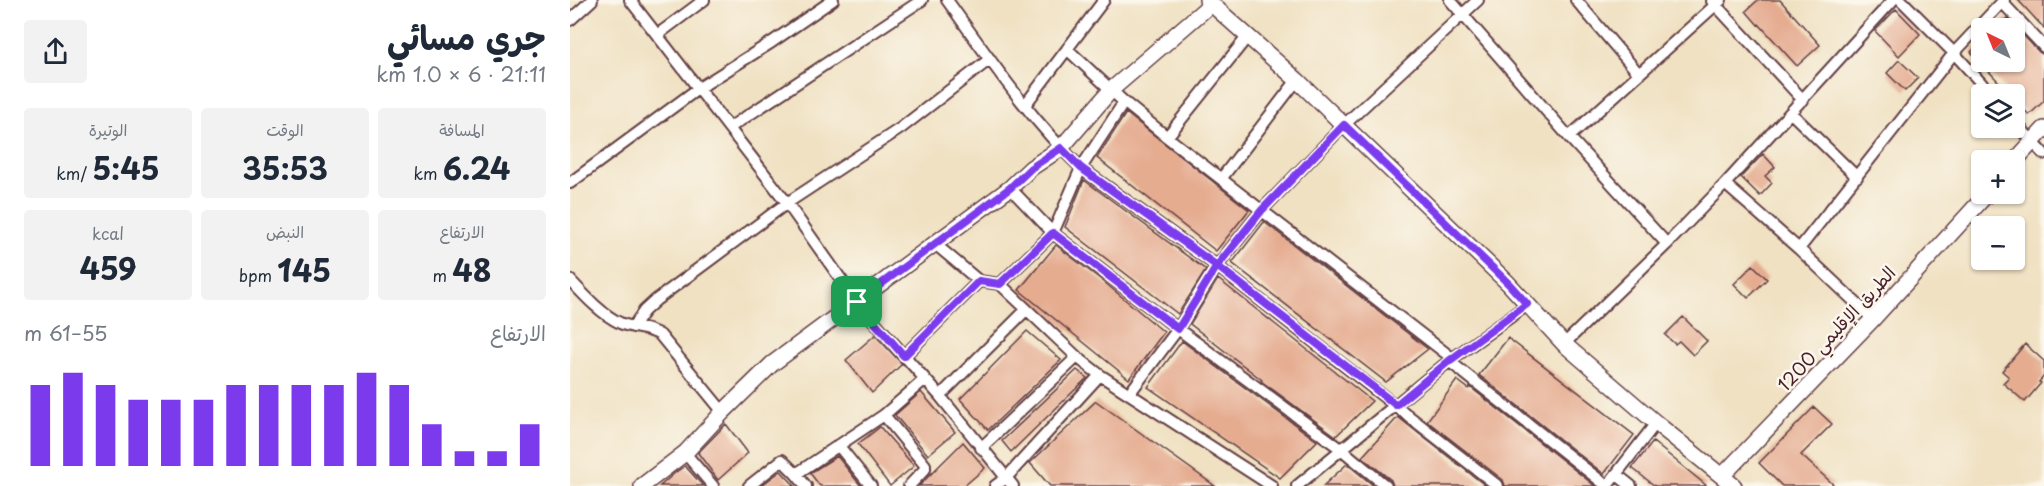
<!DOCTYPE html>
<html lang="ar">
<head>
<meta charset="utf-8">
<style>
  :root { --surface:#fff; --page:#f2f2f3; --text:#1f2937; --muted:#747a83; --accent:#7c3aed }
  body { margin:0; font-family:"Playpen Sans","Playpen Sans Arabic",sans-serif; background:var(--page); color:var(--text); direction:rtl; height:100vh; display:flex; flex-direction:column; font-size:22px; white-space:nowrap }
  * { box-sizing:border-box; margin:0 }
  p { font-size:20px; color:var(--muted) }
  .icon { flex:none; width:33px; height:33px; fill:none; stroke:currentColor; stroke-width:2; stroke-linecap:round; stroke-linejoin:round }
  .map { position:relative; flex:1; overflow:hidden; direction:ltr }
  .side { display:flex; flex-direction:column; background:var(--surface); width:570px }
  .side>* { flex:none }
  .needle { width:39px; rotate:317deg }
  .tools { position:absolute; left:1401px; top:18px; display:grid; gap:12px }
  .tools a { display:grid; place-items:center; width:54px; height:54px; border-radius:6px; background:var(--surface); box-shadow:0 2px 4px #0004; font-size:30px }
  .pin { position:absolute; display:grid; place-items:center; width:51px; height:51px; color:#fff; margin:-26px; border-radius:12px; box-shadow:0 3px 9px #0006 }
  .round { display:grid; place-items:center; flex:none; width:63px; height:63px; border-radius:6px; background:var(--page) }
  .headline { display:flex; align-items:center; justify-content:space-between; height:102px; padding:0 24px }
  h1 { font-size:33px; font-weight:700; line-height:45px }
  .metrics { display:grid; grid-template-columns:repeat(3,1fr); gap:9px; height:102px; padding:6px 24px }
  .metrics div { display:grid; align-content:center; border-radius:6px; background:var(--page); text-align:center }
  .metrics b { font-size:30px; font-weight:700 }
  .metrics small { font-size:16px; font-weight:400 }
  .metrics p { font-size:16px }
  .chart { height:168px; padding:12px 24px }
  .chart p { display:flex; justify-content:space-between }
  .chart svg { width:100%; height:108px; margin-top:6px; stroke:var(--accent); stroke-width:6 }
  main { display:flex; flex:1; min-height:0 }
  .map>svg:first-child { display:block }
</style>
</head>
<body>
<main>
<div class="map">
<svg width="1474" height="486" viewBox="0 0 1474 486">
  <rect width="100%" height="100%" fill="#fbf7ec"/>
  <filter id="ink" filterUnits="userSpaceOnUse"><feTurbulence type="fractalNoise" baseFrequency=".0167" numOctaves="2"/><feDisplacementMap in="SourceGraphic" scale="12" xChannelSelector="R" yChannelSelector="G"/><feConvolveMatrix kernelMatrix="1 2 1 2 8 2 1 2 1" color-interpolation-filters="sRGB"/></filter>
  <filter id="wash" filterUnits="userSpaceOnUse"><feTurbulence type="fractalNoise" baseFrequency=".008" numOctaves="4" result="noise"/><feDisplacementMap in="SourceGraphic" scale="24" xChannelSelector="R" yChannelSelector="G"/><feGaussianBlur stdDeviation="1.35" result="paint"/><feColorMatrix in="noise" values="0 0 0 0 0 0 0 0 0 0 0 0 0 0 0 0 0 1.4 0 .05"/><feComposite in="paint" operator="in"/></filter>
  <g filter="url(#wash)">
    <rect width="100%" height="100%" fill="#f0e1c2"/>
    <g id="blocks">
      <path fill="#e5ac90" d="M 1188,0 L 1210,0 L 1250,45 L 1227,66 L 1189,24 L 1188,25 L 1176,11 Z
        M 1448,0 L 1474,0 L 1474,28 Z
        M 1326,9 L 1350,34 L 1329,56 L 1305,31 Z
        M 1437,18 L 1469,52 L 1474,55 L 1474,101 L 1459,115 L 1444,99 L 1444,94 L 1440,94 L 1401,52 L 1412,42 L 1412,62 L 1444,62 L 1444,28 L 1426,28 Z
        M 1329,60 L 1348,78 L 1335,91 L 1317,73 Z
        M 556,113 L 679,210 L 646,251 L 527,158 Z
        M 1193,154 L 1205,167 L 1195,176 L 1202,183 L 1190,196 L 1171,177 Z
        M 514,180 L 636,270 L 608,314 L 495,227 Z
        M 694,222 L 702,228 L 858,349 L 816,382 L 662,263 Z
        M 486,245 L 534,282 L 594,332 L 559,379 L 449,290 Z
        M 1183,265 L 1197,279 L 1178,298 L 1164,284 Z
        M 648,279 L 802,401 L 766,436 L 691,381 L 692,380 L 620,324 Z
        M 1113,317 L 1137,341 L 1123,355 L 1109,341 L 1105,344 L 1095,335 Z
        M 457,331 L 491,360 L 418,430 L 390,399 Z
        M 305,335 L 332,364 L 302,393 L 276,360 Z
        M 938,338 L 1064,435 L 1034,474 L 909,375 Z
        M 612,341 L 747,441 L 710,478 L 578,387 Z
        M 1455,344 L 1474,361 L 1474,376 L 1469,382 L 1471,383 L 1455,402 L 1433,383 L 1439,377 L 1432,371 Z
        M 507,370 L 517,378 L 441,452 L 432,441 Z
        M 887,380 L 899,389 L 900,387 L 1025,486 L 935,486 L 933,480 L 857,421 Z
        M 351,392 L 385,432 L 358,455 L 325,415 Z
        M 526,401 L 645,486 L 480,486 L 460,463 Z
        M 1244,407 L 1262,424 L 1231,455 L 1265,486 L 1212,486 L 1189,463 Z
        M 828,417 L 848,433 L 916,486 L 823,486 L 821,480 L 792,457 Z
        M 156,424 L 178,453 L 148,480 L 128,453 Z
        M 310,427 L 344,466 L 320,486 L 288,444 Z
        M 393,442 L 415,468 L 394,486 L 349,486 Z
        M 1083,442 L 1137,486 L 1085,486 L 1062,468 Z
        M 267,456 L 291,486 L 250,486 L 240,473 Z
        M 777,464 L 782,468 L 804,486 L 753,486 Z
        M 115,466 L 133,486 L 90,486 L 106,472 Z
        M 211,471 L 225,486 L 191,486 L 200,479 Z"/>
    </g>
  </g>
  <g filter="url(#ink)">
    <use href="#blocks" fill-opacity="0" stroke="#633c42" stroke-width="1.5"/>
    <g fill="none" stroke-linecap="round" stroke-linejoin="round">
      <defs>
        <path id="street" d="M 60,0 L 217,203 L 287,302 L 370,396 L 443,486
          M 377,0 C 419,58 459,118 511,168 L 647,266 L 928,486
          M 880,0 L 999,137 L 1097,244
          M 1006,0 L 1069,74
          M 1331,0 L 1384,53 L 1421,94
          M 1142,1 L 1233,100
          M 1432,2 L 1474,47
          M 0,20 L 22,0
          M 87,35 L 134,0
          M 497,49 L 554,102 L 597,137 L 882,358
          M 455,105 L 534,0
          M 1221,113 L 1287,177
          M 1444,121 L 1474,154
          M 159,128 L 352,0
          M 597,137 L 678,36
          M 999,137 L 1151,0
          M 651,179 L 727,80
          M 0,183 L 129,88 L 202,42 L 263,0
          M 1155,184 L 1229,249 L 1303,319
          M 440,188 L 483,233 L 608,329 L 771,449 L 816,486
          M 365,244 L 409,281 L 430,284 L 507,357 L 530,375 L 702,486
          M 1229,249 L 1384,53 L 1434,0
          M 0,280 C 14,295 31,314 50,323 C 64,329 78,327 90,335 L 153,412
          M 430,284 L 483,233 L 511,168 L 554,102
          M 63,327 L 74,311 L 86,300 L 217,203 L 331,128 L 420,59
          M 994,344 L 1097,244 L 1155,184 L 1323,0
          M 334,356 L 409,281
          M 879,361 L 1037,486
          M 559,394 L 608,329 L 647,266 L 692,210 L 774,125 L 908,0
          M 370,396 L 456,310
          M 314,415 L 355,465 L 355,469 L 339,486
          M 268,445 L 301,486
          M 411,448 L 507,357
          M 115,453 L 143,486
          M 226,474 L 236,486
          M 1046,474 L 1061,486
          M 179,486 L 212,460 L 226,474 L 314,415 L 354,380
          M 425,486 L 436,478 L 530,375
          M 727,486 L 879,361 L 957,305
          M 1037,486 L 1086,423"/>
        <path id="secondary" d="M 637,0 L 727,80 L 938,283 L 994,344 L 1086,423 L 1164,486
          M 1444,162 L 1474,129
          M 1152,476 L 1303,319 L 1417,194
          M 72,486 L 115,453 L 153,412 L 202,364 L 440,188 L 461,168 L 491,148 L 541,90 L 641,4"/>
      </defs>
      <use href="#street" stroke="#633c42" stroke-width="14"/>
      <use href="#secondary" stroke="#633c42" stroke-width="18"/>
      <use href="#street" stroke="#fff" stroke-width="10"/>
      <use href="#secondary" stroke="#fff" stroke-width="15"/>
    </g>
  </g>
  <g fill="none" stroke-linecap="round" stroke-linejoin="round" filter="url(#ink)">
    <defs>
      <path id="route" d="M 287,302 L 440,188 L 461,168 L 491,148 L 511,168 L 647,266 L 826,405 L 879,361 L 957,304 L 938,283 L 774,125 L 692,210 L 647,266 L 608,329 L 483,233 L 430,284 L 409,281 L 334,356 L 287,302"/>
    </defs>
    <use href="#route" stroke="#fff" stroke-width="12"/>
    <use href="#route" stroke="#7c3aed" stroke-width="8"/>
  </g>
  <g text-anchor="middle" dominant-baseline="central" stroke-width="5" stroke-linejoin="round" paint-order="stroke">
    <g font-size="18" fill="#4a1f2b" stroke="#fbf7ec">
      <text transform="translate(1266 328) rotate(-47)">الطريق الإقليمي 1200</text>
    </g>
  </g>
</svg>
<div class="tools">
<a><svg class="needle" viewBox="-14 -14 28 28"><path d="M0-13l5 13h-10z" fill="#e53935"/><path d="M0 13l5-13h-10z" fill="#747a83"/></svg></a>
<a><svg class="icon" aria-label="layers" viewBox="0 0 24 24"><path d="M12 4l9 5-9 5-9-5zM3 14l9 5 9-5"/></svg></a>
<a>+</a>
<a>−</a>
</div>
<div class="pin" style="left:287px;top:302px;background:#1e9e55"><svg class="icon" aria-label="arrive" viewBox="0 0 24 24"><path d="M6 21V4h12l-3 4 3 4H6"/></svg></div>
</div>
<section class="side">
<div class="headline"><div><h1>جري مسائي</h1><p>21:11 · 6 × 1.0 km</p></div><a class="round"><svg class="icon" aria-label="share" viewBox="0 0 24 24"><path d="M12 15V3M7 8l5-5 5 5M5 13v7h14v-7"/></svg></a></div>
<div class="metrics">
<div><p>المسافة</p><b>6.24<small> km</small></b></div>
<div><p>الوقت</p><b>35:53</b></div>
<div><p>الوتيرة</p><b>5:45<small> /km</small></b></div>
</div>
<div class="metrics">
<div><p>الارتفاع</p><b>48<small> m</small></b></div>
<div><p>النبض</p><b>145<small> bpm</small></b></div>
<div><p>kcal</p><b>459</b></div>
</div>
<div class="chart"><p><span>الارتفاع</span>55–61 m</p>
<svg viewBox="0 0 160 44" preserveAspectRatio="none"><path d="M5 44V11M15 44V6M25 44V11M35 44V17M45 44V17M55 44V17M65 44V11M75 44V11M85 44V11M95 44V11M105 44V6M115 44V11M125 44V27M135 44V38M145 44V38M155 44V27"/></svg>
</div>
</section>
</main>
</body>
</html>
